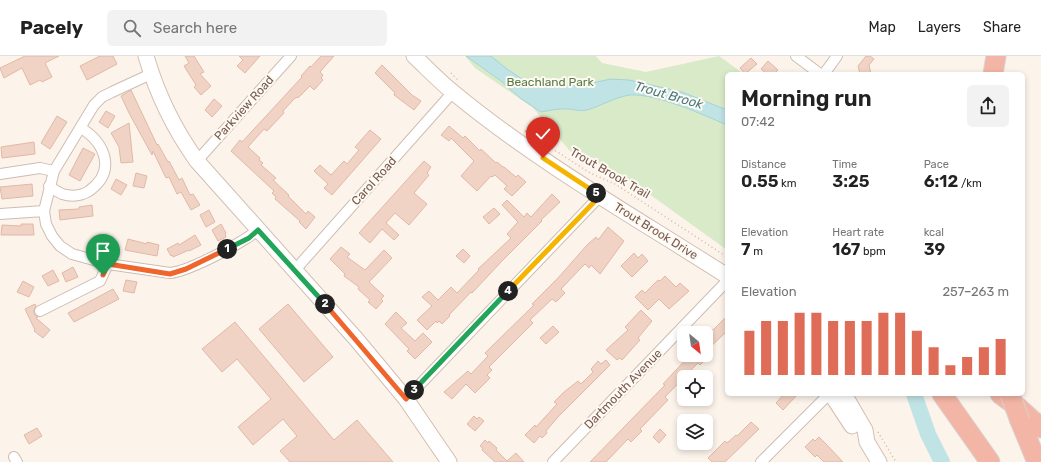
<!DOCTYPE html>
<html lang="en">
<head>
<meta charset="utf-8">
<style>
  :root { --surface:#fff; --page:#f2f2f2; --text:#222; --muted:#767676; --line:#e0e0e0; --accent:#df6c57 }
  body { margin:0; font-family:Rubik,sans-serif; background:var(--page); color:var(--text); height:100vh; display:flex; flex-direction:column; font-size:15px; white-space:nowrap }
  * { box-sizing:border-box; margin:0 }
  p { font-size:13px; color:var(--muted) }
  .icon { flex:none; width:22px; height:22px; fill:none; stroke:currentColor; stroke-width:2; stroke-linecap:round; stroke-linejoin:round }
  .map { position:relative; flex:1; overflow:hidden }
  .drawer { position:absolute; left:725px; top:16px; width:300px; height:324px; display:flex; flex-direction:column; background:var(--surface); border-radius:6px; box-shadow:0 2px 6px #0003 }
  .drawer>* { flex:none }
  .needle { width:26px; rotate:151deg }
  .controls { position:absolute; left:677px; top:270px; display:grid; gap:8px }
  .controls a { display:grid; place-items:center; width:36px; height:36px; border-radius:6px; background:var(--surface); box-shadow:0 2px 6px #0003; font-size:20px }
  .pin { position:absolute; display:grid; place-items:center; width:34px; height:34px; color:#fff; margin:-41px -17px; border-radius:50% 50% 50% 0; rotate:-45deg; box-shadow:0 0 4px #0007 }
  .pin .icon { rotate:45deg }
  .km { position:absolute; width:20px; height:20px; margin:-10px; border-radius:50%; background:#222; color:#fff; font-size:11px; line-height:20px; text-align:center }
  .round { display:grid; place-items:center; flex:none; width:42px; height:42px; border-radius:6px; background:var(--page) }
  .head { display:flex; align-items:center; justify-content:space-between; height:68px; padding:0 16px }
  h1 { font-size:22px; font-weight:600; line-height:30px }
  .figures { display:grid; grid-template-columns:repeat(3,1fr); gap:6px; height:68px; padding:4px 16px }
  .figures div { display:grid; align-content:center }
  .figures b { font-size:17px; font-weight:600 }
  .figures small { font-size:11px; font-weight:400 }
  .figures p { font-size:11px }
  .chart { height:112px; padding:8px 16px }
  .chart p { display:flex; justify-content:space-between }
  .chart svg { width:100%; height:72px; margin-top:4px; stroke:var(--accent); stroke-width:6 }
  header { display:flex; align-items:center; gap:24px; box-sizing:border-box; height:56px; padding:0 20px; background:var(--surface); border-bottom:1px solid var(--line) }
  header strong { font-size:19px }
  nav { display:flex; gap:22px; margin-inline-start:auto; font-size:14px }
  .search { width:280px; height:36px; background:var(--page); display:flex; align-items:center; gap:10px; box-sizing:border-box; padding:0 14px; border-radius:6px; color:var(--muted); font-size:15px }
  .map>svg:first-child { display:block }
</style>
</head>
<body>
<header>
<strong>Pacely</strong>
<div class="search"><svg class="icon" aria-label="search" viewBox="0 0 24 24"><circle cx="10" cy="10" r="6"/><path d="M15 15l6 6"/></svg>Search here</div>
<nav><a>Map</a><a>Layers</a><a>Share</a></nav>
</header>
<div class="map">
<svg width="1041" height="406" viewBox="0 0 1041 406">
  <rect width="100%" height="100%" fill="#fcf4eb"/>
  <path fill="#d9eac9" d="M 465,0 L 596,0 L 602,7 L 646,16 L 719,0 L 744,18 L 727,18 L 727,194 L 627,122 L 570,95 L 532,51 L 475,12 Z"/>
  <path fill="#c0e3e5" stroke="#a6d3d7" d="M 466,0 L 491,0 L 507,13 L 522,23 L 534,27 L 546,29 L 582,29 L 611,23 L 629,24 L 682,36 L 727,54 L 727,69 C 704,59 655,37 630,39 C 615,41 601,50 587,54 C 578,56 571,52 562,53 C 555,53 548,55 541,56 L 520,42 L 501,25 Z"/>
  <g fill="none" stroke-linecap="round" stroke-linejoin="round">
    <path stroke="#c0e3e5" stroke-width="16" d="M 914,338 L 928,378 L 942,406"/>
  </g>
  <path fill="#f0d3c4" stroke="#e2b8a5" d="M 25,0 L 59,0 L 45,7 L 52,21 L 42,26 L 40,24 L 30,29 L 22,12 L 4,22 L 0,12 Z
    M 100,0 L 113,0 L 117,8 L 87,24 L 80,10 Z
    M 185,0 L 194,0 L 204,16 L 200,18 L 211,30 L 201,39 L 194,31 L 196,29 L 184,10 L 189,7 Z
    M 239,0 L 260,0 L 245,17 L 237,10 L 243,4 Z
    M 321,0 L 334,0 L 320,16 L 323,19 L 321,22 L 323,24 L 314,34 L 310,30 L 298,42 L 297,41 L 294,43 L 283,55 L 284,57 L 267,75 L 264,73 L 248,91 L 260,102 L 259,104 L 263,107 L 261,109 L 276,122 L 273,124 L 289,139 L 288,140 L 306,158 L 308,155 L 315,161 L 306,173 L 299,166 L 300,165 L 275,143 L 276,141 L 272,137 L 274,135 L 231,95 L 240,84 L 242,86 L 302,21 L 301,20 L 310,10 L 311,11 Z
    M 866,0 L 870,0 L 874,3 L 869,9 L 871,18 L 860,18 L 858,10 Z
    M 751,2 L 757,8 L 745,18 L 740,12 Z
    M 768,5 L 778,14 L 774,18 L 767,18 L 761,13 Z
    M 382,9 L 412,39 L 421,45 L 414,54 L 394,39 L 395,37 L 375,17 Z
    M 131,34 L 157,89 L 158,88 L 168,106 L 169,105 L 179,124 L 182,122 L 190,139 L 193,138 L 200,149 L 191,154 L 181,136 L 177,138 L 169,121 L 166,122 L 153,95 L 152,99 L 129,57 L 121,40 Z
    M 214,43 L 222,50 L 212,61 L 205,54 Z
    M 106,55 L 115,60 L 108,72 L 99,66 Z
    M 57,60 L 67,66 L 50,93 L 41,87 Z
    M 129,67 L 133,106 L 121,107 L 119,91 L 111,77 Z
    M 449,70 L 463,82 L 465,80 L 480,95 L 481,93 L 496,107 L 497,106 L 503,111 L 504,111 L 516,121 L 518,119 L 526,126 L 512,140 L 504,133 L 507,130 L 495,119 L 492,121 L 491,120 L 477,135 L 461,120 L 474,105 L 451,82 L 449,85 L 441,79 Z
    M 370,74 L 381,83 L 332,139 L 324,132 L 328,128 L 314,115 L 320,109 L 331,119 L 344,105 L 347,108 L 359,94 L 355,91 Z
    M 34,86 L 35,98 L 2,102 L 1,91 Z
    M 83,92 L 95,98 L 80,125 L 69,119 Z
    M 424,105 L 431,111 L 427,117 L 429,119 L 414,137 L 427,148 L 409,169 L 395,157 L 386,167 L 399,179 L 394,184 L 382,173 L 370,187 L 359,177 Z
    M 136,117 L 147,120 L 144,132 L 133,130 Z
    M 116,123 L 127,129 L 121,139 L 111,133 Z
    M 32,128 L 33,140 L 2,143 L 0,131 Z
    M 552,138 L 560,146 L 541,164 L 542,165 L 502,205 L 472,237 L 471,236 L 449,259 L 450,260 L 442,268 L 439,265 L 437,267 L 436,265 L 427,274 L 417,264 L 432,250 L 422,241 L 429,235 L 438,244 L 451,231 L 457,237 L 479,214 L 478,213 L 511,182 L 507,178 L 518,166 L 502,149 L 507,144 L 524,161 L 527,157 L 531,161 Z
    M 92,149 L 93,160 L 60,164 L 59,154 L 79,153 L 79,151 Z
    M 494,152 L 500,158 L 489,168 L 483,161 Z
    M 209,154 L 215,166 L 206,171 L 200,159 Z
    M 21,168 L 33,168 L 34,179 L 1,179 L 2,169 L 21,170 Z
    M 221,168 L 226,177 L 225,178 L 226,181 L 218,185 L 212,174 Z
    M 608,171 L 624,185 L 600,218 L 591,209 L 589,212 L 585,208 L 580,213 L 561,233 L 565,237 L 556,246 L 552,243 L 530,264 L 533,267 L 489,311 L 492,314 L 487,319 L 490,322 L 475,337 L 466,328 L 452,343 L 444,336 L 468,315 L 471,318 L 488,300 L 485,297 L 534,249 L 532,248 L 558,222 L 587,189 L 596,181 L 598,184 Z
    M 195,179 L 201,189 L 189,195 L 189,194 L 173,201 L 172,199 L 171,200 L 167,193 L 178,187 L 179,189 Z
    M 128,183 L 147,188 L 147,186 L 159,189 L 157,200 L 125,194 Z
    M 341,191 L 350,198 L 347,201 L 365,214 L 384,194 L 392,202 L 369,226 L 384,240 L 381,243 L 383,245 L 376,253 L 368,246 L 370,244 L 358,233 L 359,231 L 344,220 L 345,218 L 330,203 Z
    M 463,193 L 470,200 L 464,207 L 456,200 Z
    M 634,197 L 638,202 L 642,198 L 648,205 L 632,221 L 621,210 Z
    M 73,211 L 78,221 L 66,226 L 62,217 Z
    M 53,214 L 59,225 L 48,230 L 42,220 Z
    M 665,220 L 676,231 L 680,227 L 689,235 L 669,253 L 659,243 L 648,254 L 635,241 L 642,234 L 645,237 L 658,224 L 660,225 Z
    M 126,224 L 137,226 L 134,237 L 123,235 Z
    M 23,225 L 34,231 L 29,241 L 17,236 Z
    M 113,233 L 119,243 L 74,266 L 68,257 Z
    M 35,248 L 36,250 L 34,254 L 34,258 L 38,261 L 36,262 L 50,274 L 43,282 L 34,275 L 35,274 L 25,253 Z
    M 288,248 L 333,301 L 304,326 L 259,273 Z
    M 641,254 L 652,265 L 638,282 L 640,284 L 622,304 L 620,302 L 617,304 L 606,294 L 628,274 L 625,271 Z
    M 396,256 L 407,267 L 401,272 L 415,285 L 423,277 L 432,286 L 415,303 L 407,295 L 409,293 L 385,268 Z
    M 727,260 L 727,275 L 706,295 L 706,277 L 711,272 L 713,274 Z
    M 235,266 L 334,384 L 357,364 L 393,406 L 290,406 L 280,395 L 297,380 L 283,363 L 253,389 L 238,371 L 271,343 L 237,303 L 222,316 L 202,293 Z
    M 553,270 L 559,276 L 546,288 L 540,282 Z
    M 690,299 L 710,299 L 700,309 L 698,307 L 665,341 L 668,344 L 640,373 L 642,375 L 631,386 L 628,383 L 606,406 L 590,406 L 665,329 L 663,328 Z
    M 606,304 L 610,309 L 558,361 L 546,375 L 547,377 L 542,382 L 540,380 L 534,387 L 525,379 L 535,369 L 536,371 L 557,348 L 554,346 L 564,336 L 578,325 L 581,328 L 593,316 L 591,313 L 598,305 L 601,308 Z
    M 784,338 L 798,338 L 783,354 L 776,347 Z
    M 474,360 L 477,363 L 479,361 L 484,365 L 475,375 L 467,368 Z
    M 751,366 L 759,373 L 725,406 L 712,406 L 708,402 L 725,385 L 727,387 L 736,379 L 737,380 Z
    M 37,372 L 42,380 L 29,388 L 24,379 Z
    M 660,373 L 666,379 L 659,387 L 653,381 Z
    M 819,381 L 827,389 L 843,406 L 824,406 L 817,399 L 815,401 L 805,391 L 813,383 L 815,385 Z
    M 485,384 L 488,387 L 489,385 L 497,392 L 496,394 L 507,405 L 516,397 L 524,406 L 495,406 L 482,394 L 483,392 L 480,390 Z"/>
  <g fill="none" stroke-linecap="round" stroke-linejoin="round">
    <defs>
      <path id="minor" d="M 796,0 L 820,18
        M 151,18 L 112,36 L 102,41 L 94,49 L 54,115 L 44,155 L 46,168 L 52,180 L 60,190 L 72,198 L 108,208 L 170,217 C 190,215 242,187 258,174
        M 824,18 L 837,0
        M 197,105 L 291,0
        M 0,118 L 40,112 L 54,115
        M 49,130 C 53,133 58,136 62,138 C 72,141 81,140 89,135 C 117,115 105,87 81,72
        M 0,158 L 44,155
        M 295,214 L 453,36
        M 40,255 L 100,225 L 108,208
        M 406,343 L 600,140
        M 14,401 L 17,406
        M 553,406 L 727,225
        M 761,406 L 829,338"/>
      <path id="secondary" d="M 146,0 C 157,38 174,73 197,105 L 357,284 L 406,343 L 449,406
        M 414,0 C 427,12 440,26 454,37 C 539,107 635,161 727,220
        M 831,338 L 852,370
        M 844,338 L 865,374 L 867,386 L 879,406"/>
      <path id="motorway" d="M 993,18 L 996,0
        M 942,338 L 990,406
        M 1000,338 L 1019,352 L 1041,372
        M 1020,365 L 1037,406"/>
    </defs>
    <use href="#minor" stroke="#cebcb1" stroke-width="12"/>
    <use href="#secondary" stroke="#d4beb1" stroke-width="17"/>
    <use href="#motorway" stroke="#d9d1ce" stroke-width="21"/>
    <path stroke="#d6b6a6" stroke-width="1.5" stroke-dasharray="1 3" stroke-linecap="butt" d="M 451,17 L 458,24
      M 525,75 L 590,117 L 615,128 L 727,201
      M 878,376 L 896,406"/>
    <use href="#minor" stroke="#fff" stroke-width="10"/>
    <use href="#secondary" stroke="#fff" stroke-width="15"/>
    <use href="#motorway" stroke="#f3b5a6" stroke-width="19"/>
    <defs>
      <path id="motorway-bridge" d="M 1010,338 L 1020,365"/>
    </defs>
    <use href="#motorway-bridge" stroke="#d9d1ce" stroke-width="21" stroke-linecap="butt"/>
    <use href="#motorway-bridge" stroke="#f3b5a6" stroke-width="19"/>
  </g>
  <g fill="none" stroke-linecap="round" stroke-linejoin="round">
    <defs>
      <path id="split-1" d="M 103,219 L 108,208 L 170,218 L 186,213 L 227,193"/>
      <path id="split-2" d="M 227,193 L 249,182 L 258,174 L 325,248"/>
      <path id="split-3" d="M 325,248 L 406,343 L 414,334"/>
      <path id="split-4" d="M 414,334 L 508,235"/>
      <path id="split-5" d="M 508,235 L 600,140 L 596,137"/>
      <path id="split-6" d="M 543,102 L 596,137"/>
    </defs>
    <use href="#split-1" stroke="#fff" stroke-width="8"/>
    <use href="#split-2" stroke="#fff" stroke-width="8"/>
    <use href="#split-3" stroke="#fff" stroke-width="8"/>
    <use href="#split-4" stroke="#fff" stroke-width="8"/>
    <use href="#split-5" stroke="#fff" stroke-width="8"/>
    <use href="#split-6" stroke="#fff" stroke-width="8"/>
    <use href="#split-1" stroke="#f0652b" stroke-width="5"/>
    <use href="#split-2" stroke="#22a559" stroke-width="5"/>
    <use href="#split-3" stroke="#f0652b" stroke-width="5"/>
    <use href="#split-4" stroke="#22a559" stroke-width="5"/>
    <use href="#split-5" stroke="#f5b400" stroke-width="5"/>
    <use href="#split-6" stroke="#f5b400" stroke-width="5"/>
  </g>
  <g text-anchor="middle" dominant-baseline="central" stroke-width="4" stroke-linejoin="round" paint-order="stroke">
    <g font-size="12" fill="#5a7c47" stroke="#fef9f2">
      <text x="550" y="26">Beachland Park</text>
    </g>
    <g font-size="12" fill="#775a4f" stroke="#fef9f2">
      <text transform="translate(244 52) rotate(-48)">Parkview Road</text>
      <text transform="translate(610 117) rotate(30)">Trout Brook Trail</text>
      <text transform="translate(374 125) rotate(-48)">Carol Road</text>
      <text transform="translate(656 175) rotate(32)">Trout Brook Drive</text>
      <text transform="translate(623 333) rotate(-46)">Dartmouth Avenue</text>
    </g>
    <g font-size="13" font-style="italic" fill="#467b82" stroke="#fef9f2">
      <text transform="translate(669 39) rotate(16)">Trout Brook</text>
    </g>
  </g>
</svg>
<div class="controls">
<a><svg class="needle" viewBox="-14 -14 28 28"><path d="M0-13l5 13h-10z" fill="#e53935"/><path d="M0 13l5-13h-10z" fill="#767676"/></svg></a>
<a><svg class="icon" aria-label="locate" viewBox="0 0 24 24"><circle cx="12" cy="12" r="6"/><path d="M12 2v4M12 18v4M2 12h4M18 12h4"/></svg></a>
<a><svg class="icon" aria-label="layers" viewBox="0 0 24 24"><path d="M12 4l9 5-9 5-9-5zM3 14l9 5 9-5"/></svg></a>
</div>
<div class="pin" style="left:103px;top:219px;background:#1e9e55"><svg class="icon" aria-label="arrive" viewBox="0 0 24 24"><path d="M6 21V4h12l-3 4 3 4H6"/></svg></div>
<div class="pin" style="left:543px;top:102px;background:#d93025"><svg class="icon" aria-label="check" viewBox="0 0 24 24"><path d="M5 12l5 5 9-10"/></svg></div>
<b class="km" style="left:227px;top:193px">1</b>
<b class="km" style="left:325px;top:248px">2</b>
<b class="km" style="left:414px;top:334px">3</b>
<b class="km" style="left:508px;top:235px">4</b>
<b class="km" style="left:596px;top:137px">5</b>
<section class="drawer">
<div class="head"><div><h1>Morning run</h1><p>07:42</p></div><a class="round"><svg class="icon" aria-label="share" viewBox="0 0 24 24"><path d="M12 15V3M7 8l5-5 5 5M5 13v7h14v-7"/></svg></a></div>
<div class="figures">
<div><p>Distance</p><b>0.55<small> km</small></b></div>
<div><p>Time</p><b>3:25</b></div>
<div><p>Pace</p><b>6:12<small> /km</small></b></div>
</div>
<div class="figures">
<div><p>Elevation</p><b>7<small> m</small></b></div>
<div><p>Heart rate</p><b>167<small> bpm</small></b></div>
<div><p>kcal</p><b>39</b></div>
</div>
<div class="chart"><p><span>Elevation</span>257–263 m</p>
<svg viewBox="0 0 160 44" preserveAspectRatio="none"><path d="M5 44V17M15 44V11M25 44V11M35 44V6M45 44V6M55 44V11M65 44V11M75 44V11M85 44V6M95 44V6M105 44V17M115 44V27M125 44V38M135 44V33M145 44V27M155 44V22"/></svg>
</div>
</section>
</div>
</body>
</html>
